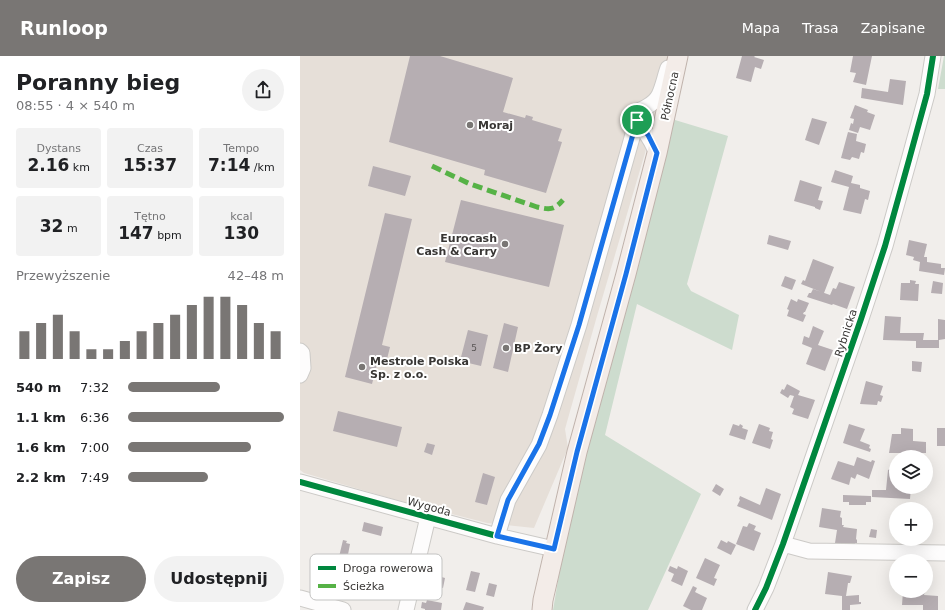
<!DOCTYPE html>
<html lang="pl">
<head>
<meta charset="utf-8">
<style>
  :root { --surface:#fff; --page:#f2f2f2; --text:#202124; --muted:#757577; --accent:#797674 }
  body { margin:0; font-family:"DejaVu Sans",sans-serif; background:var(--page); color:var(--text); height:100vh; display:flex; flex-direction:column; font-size:15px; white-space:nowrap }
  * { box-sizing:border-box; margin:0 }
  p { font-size:13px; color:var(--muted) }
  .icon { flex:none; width:22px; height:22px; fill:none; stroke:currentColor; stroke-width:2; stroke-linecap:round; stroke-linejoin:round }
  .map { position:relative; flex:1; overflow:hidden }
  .details { display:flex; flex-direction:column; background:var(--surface); width:300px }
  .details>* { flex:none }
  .controls { position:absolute; left:589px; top:394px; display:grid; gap:8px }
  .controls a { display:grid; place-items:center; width:44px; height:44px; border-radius:50%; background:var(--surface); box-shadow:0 4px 16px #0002; font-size:20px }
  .pin { position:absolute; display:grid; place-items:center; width:34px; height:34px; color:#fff; margin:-17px; border:2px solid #fff; border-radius:50%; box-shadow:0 1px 4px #0007 }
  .round { display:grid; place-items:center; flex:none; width:42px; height:42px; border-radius:21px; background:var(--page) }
  .summary { display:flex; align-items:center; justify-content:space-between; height:68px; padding:0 16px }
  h1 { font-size:22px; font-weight:600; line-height:30px }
  .figures { display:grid; grid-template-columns:repeat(3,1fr); gap:6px; height:68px; padding:4px 16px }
  .figures div { display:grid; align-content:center; border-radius:4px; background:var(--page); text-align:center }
  .figures b { font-size:17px; font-weight:600 }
  .figures small { font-size:11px; font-weight:400 }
  .figures p { font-size:11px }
  .chart { height:112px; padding:8px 16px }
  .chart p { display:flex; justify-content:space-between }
  .chart svg { width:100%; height:72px; margin-top:4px; stroke:var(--accent); stroke-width:6 }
  .cta { display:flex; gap:8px; margin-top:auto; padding:8px 16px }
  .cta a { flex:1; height:46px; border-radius:24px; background:var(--accent); color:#fff; font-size:16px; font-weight:600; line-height:46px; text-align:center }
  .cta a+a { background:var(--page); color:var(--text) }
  ul { padding:0 16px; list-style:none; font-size:13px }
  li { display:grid; grid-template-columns:64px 48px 1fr; align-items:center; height:30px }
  li i { height:10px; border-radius:5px; background:var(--accent) }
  header { display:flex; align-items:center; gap:24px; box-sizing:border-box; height:56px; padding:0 20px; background:var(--accent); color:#fff }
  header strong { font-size:19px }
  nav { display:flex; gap:22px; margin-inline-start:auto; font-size:14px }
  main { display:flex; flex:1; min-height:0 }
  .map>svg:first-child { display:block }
</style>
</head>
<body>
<header>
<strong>Runloop</strong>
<nav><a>Mapa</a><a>Trasa</a><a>Zapisane</a></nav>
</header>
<main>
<section class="details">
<div class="summary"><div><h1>Poranny bieg</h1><p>08:55 · 4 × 540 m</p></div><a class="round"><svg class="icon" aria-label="share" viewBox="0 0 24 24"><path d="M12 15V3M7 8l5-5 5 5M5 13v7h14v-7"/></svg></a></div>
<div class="figures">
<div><p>Dystans</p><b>2.16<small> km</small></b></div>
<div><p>Czas</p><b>15:37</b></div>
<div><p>Tempo</p><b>7:14<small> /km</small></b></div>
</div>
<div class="figures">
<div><b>32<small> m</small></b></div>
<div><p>Tętno</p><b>147<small> bpm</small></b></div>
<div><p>kcal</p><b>130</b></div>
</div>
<div class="chart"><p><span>Przewyższenie</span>42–48 m</p>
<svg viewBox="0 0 160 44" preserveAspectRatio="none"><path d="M5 44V27M15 44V22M25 44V17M35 44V27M45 44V38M55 44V38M65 44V33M75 44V27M85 44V22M95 44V17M105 44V11M115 44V6M125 44V6M135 44V11M145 44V22M155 44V27"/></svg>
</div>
<ul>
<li><b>540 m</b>7:32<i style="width:59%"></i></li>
<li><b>1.1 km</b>6:36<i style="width:100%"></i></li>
<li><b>1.6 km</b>7:00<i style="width:79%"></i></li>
<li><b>2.2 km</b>7:49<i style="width:51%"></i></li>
</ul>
<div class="cta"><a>Zapisz</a><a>Udostępnij</a></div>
</section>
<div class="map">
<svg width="645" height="554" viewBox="0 0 645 554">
  <rect width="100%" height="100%" fill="#f1eeeb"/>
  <path fill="#e6dfd8" d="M 0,0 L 370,0 L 345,97 L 297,260 L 265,373 L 268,392 L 234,472 L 187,467 L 93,443 L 4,417 L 0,414 Z"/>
  <path fill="#cddcce" d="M 644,0 L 645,0 L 645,33 L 638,33 Z
    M 375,64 L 428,80 L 387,228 L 391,235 L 439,259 L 432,294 L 337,248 L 305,379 L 401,438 L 348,554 L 253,554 L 270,454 L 371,65 Z"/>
  <path fill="#b6aeb2" d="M 110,0 L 140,0 L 213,22 L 203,56 L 225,62 L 226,59 L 233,61 L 232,64 L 262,73 L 258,85 L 262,86 L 246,137 L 184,119 L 185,114 L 89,86 Z
    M 442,0 L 455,0 L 454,1 L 464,4 L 461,13 L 455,11 L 451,26 L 436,22 Z
    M 553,0 L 572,0 L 566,29 L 553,26 L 556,17 L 550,16 Z
    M 590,23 L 606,25 L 603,49 L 561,42 L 562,32 L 588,36 Z
    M 555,49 L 568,54 L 567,56 L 575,59 L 570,74 L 560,71 L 558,77 L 549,74 L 551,67 L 553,68 L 554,63 L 550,62 Z
    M 512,62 L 527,66 L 519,89 L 505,84 Z
    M 548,76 L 557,78 L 556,85 L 566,88 L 564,97 L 561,96 L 559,103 L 552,101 L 550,104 L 541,102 Z
    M 73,110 L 111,120 L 105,140 L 68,130 Z
    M 535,114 L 553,120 L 551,127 L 560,129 L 560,132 L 570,135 L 568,144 L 565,143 L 561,158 L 543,154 L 549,131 L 531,126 Z
    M 500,124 L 522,131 L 518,144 L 523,145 L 520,154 L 515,152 L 515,151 L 494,145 Z
    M 161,144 L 264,169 L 249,231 L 145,206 Z
    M 85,157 L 112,163 L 82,289 L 90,291 L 87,303 L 79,301 L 72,328 L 45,321 Z
    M 469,179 L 491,185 L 488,194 L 467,188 Z
    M 609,184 L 627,188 L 624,201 L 627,201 L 627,206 L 641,208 L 641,212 L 645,212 L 644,219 L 619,215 L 620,206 L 613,204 L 614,201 L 606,199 Z
    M 513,203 L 534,211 L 524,237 L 501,228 L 503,224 L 505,225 Z
    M 485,220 L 496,224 L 492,234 L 481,230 Z
    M 610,224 L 616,225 L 615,228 L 619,228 L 618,245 L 600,244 L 601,227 L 610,227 Z
    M 633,225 L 643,227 L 642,238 L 631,237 Z
    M 539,226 L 555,231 L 547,253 L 533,248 L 532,249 L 507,241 L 509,237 L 511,237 L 513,233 L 530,239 L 533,232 L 536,233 Z
    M 491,243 L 497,246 L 498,243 L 509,247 L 505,256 L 504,256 L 503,258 L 506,259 L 503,266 L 487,260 L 489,254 L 487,253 Z
    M 585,260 L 601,261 L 600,277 L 624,277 L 623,284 L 638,284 L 638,263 L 645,264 L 645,283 L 639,284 L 639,292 L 616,292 L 616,285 L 583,284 Z
    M 204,267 L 218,271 L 208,316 L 193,312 Z
    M 513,270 L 524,275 L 518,289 L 533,294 L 525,315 L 506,308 L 512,292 L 502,288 L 504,280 L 509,282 Z
    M 168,274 L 188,279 L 181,310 L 160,305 Z
    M 612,305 L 622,306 L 621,316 L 612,315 Z
    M 566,325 L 583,330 L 580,339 L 583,340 L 581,346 L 578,345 L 577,349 L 560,348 Z
    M 487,328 L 500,335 L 498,339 L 515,344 L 508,363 L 492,358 L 494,353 L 490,351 L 494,340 L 490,339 L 488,342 L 480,337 L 482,333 L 484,334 Z
    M 38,355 L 102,371 L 97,391 L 33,375 Z
    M 433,368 L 439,370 L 440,368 L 443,370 L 442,372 L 448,374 L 445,384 L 429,379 Z
    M 459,368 L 470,372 L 469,375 L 473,376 L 471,383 L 473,384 L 470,393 L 452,387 Z
    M 549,368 L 565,373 L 560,385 L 570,389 L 569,392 L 571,393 L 570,396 L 543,387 Z
    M 601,372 L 613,373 L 613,385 L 626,386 L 626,397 L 589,397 L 592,378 L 601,378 Z
    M 637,372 L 645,372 L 645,390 L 637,390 Z
    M 127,387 L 135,389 L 132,399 L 124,396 Z
    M 557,401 L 571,406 L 572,404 L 575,405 L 569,423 L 557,418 L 555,423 L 551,421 L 549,429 L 531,423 L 538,405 L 554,410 Z
    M 594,411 L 596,411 L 596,431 L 611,431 L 610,443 L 572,441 L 572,434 L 586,434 L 588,414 Z
    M 183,417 L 195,421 L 187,449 L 175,446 Z
    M 416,428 L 424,433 L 420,440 L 412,435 Z
    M 466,432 L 481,438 L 472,464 L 437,450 L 440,444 L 439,443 L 440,440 L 460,449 Z
    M 543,439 L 571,440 L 571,446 L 566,446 L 566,449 L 549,449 L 549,446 L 543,446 Z
    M 522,452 L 541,455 L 540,461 L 542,462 L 542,469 L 544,469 L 543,471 L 557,473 L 556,483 L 557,484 L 557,487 L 555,487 L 555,489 L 535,487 L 537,474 L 519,471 Z
    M 64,466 L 83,471 L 81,480 L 62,475 Z
    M 449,467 L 456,470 L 454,474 L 461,477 L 454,495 L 436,488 L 443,470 L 447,471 Z
    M 571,473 L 577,474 L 576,482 L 569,481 Z
    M 43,484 L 47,485 L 46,487 L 50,488 L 46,509 L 50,510 L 47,521 L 65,526 L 60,544 L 41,538 L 42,533 L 38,531 L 40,524 L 34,522 Z
    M 421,484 L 427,487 L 428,485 L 436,489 L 431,499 L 417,492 Z
    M 405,502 L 420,509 L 414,522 L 417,523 L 414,530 L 396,522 Z
    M 370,510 L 377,513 L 378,510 L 388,515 L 382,530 L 371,525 L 374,518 L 368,515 Z
    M 171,515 L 180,517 L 175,536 L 166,534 Z
    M 528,516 L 552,520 L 550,527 L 548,527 L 546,540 L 559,539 L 559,546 L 561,546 L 561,548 L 550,549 L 550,554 L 542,554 L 542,540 L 525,538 Z
    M 129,520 L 137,523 L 138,520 L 145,522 L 143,532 L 127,527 Z
    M 189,527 L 197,529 L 194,541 L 186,539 Z
    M 393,530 L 397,532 L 395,536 L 407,542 L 402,554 L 391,554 L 383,550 Z
    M 603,535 L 625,535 L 624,539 L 638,540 L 638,554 L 623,554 L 623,549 L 602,549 Z
    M 127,544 L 142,547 L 141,554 L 125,554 L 125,553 L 121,552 L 122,546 L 126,547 Z
    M 166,546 L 184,551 L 183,554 L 163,554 Z"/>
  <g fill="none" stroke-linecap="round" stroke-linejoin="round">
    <defs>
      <path id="minor" d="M 357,97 C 350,82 343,70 331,58 C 341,54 354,49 359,39 C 363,31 365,20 368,12
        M 0,295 L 2,297 L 3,312 L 0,319
        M 0,426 L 197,480 L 254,493
        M 197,480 L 208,444 L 239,389 L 250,359 L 279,269 L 337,64
        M 483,488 L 509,495 L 645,497
        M 0,542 L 43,554
        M 106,554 L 128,461
        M 455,554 L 466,532 L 483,488 L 561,263 L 585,190 L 609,104 L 627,38 L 633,0"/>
      <path id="major" d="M 242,554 L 243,544 L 277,396 L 326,218 L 357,97 L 378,0"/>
    </defs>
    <use href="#minor" stroke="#cccac7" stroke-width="17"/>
    <use href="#major" stroke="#c0b3ac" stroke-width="21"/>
    <use href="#minor" stroke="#fdfcfc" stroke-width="15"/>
    <use href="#major" stroke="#f3ece8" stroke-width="19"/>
    <path stroke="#56b246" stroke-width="5" stroke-dasharray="10 5" stroke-linecap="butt" d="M 132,110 L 170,128 L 237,151 C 251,154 254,154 263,144"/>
    <defs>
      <path id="cycleway" d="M 0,426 L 197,480 L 254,493
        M 455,554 L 466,532 L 483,488 L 561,263 L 585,190 L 609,104 L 627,38 L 633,0"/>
    </defs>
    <use href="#cycleway" stroke="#fff" stroke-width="8"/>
    <use href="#cycleway" stroke="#00873e" stroke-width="6"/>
  </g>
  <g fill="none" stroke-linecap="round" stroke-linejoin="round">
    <defs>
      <path id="route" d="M 337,64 L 348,79 L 357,97 L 326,218 L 277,396 L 254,493 L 197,480 L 208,444 L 239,388 L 250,359 L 279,269 Z"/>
    </defs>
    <use href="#route" stroke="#fff" stroke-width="8"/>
    <use href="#route" stroke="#1a73e8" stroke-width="5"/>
  </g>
  <g fill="#797674" stroke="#fff" stroke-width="1.5">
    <circle cx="170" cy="69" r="4"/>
    <circle cx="205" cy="188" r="4"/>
    <circle cx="206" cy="292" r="4"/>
    <circle cx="62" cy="311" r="4"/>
  </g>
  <g text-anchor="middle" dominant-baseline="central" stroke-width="4" stroke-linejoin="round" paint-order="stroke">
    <g font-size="9" fill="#585454">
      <text x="174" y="292">5</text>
    </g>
    <g font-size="11" fill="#383634" stroke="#fff">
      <text transform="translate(370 40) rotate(-78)">Północna</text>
      <text transform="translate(546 277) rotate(-72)">Rybnicka</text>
      <text transform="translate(129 451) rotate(15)">Wygoda</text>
    </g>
    <g font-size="11" font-weight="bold" fill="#383634" stroke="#fff" text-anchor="start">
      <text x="178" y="69">Moraj</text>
      <text x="197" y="182" text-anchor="end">Eurocash<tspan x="197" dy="13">Cash &amp; Carry</tspan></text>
      <text x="214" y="292">BP Żory</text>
      <text x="70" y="305">Mestrole Polska<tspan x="70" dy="13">Sp. z o.o.</tspan></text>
    </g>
  </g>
  <rect x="10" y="498" width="132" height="46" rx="6" fill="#fff" stroke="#c3c3c2" stroke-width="1"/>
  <rect x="18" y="510" width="18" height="4" fill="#00873e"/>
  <rect x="18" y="528" width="18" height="4" fill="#56b246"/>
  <g font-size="11" fill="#383634">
    <text x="43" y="516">Droga rowerowa</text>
    <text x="43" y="534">Ścieżka</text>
  </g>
</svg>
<div class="controls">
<a><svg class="icon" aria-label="layers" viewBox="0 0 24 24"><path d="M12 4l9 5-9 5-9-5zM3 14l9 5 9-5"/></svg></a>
<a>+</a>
<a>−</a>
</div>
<div class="pin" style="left:337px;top:64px;background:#1e9e55"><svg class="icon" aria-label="arrive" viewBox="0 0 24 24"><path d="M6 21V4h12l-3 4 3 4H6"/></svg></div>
</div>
</main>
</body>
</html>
